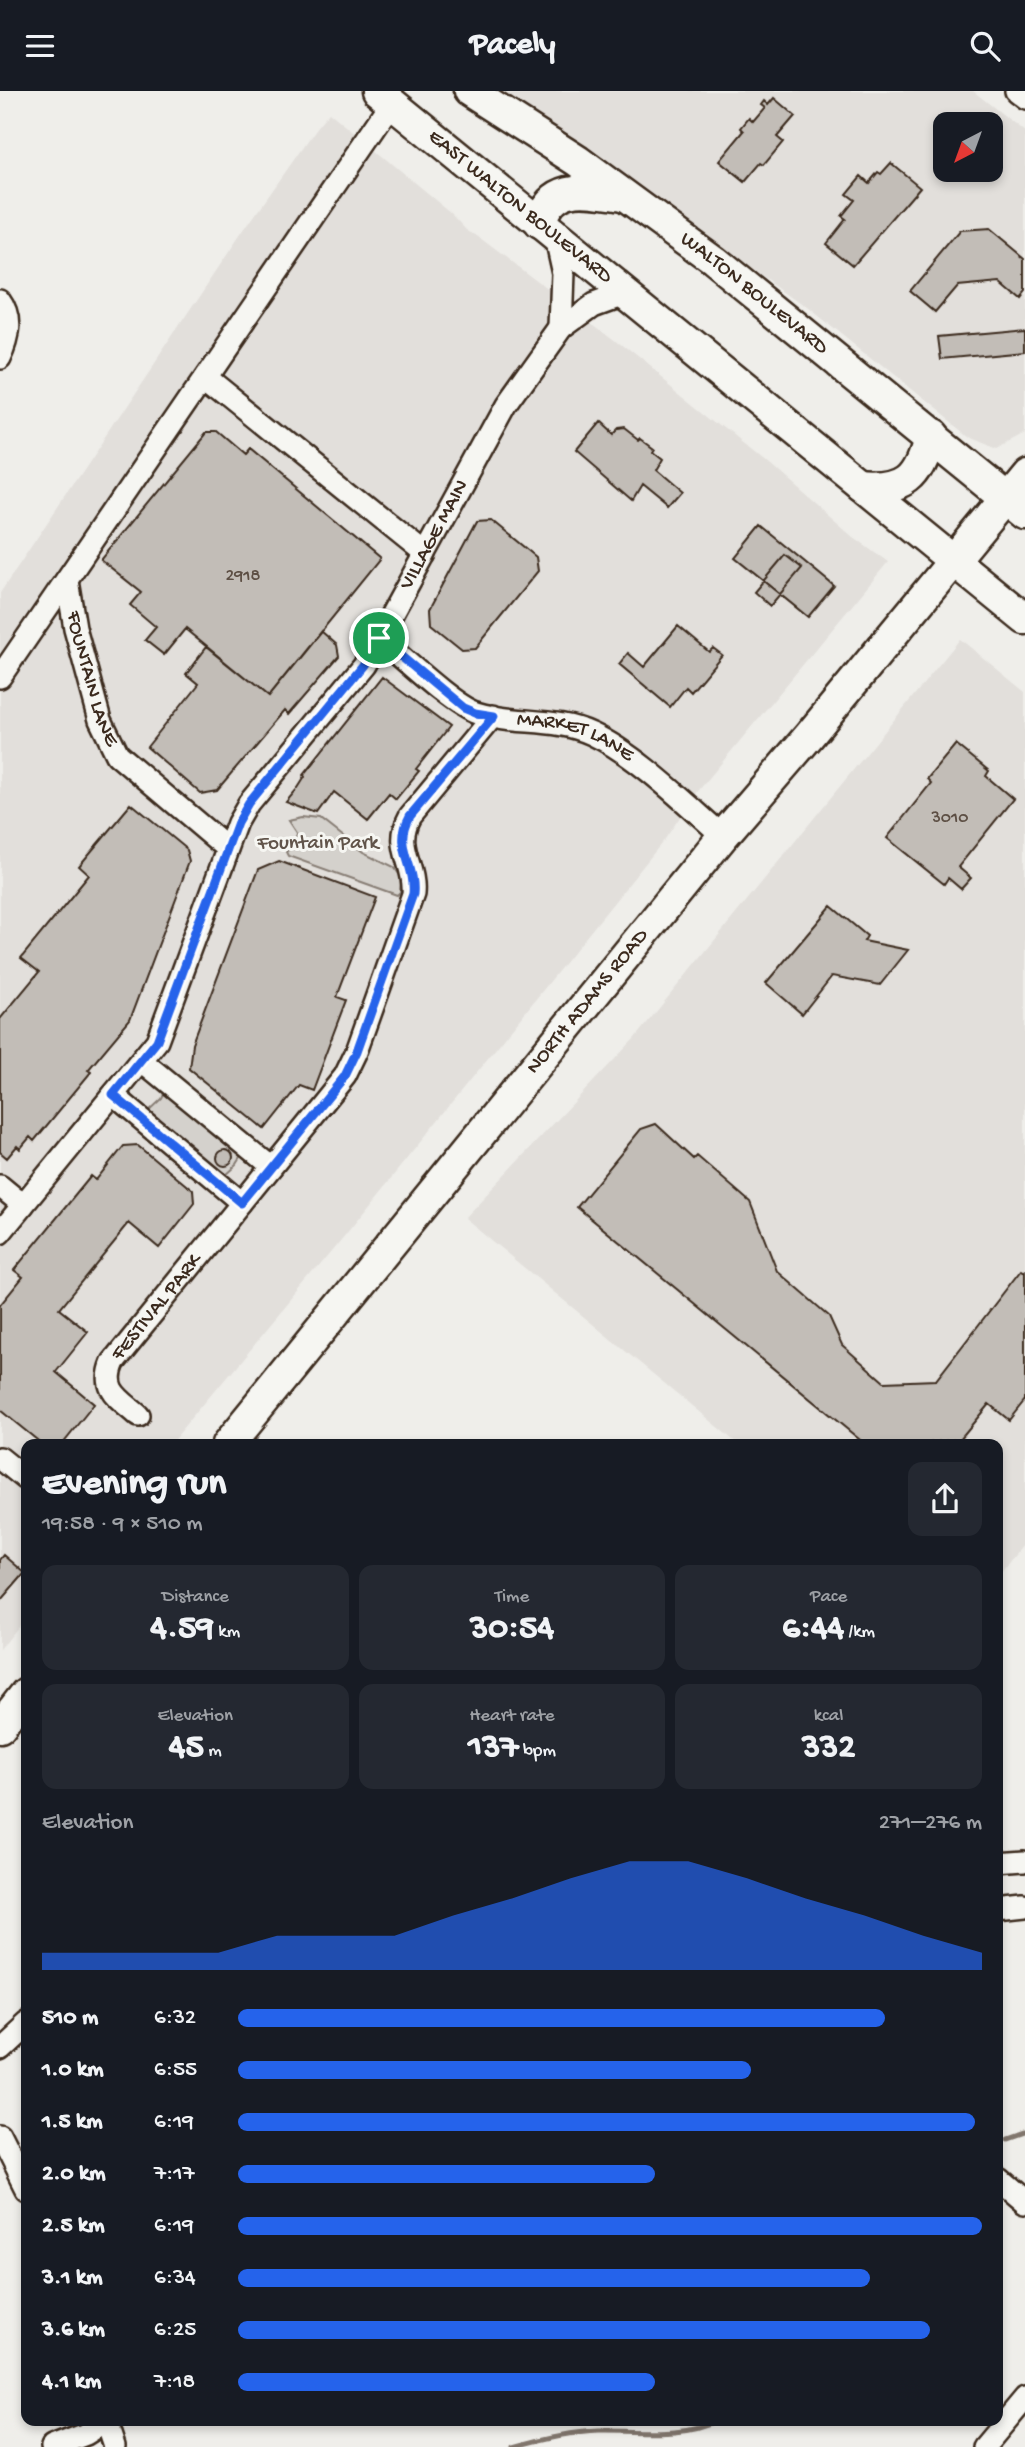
<!DOCTYPE html>
<html lang="en">
<head>
<meta charset="utf-8">
<style>
  :root { --surface:#171b24; --page:#242831; --text:#f1f3f6; --muted:#9ea1a6; --accent:#2563eb }
  body { margin:0; font-family:"Gochi Hand",sans-serif; background:var(--page); color:var(--text); height:100vh; display:flex; flex-direction:column; font-size:26px; white-space:nowrap }
  * { box-sizing:border-box; margin:0 }
  p { font-size:23px; color:var(--muted) }
  .icon { flex:none; width:38px; height:38px; fill:none; stroke:currentColor; stroke-width:2; stroke-linecap:round; stroke-linejoin:round }
  .map { position:relative; flex:1; overflow:hidden }
  .panel { position:absolute; left:21px; top:1348px; width:982px; height:987px; display:flex; flex-direction:column; background:var(--surface); border-radius:14px; box-shadow:0 4px 10px #0003 }
  .panel>* { flex:none }
  .needle { width:46px; rotate:221deg }
  .fabs { position:absolute; left:933px; top:21px; display:grid; gap:14px }
  .fabs a { display:grid; place-items:center; width:70px; height:70px; border-radius:14px; background:var(--surface); box-shadow:0 4px 10px #0003; font-size:35px }
  .pin { position:absolute; display:grid; place-items:center; width:60px; height:60px; color:#fff; margin:-30px; border:4px solid #fff; border-radius:50%; box-shadow:0 2px 7px #0007 }
  .round { display:grid; place-items:center; flex:none; width:74px; height:74px; border-radius:14px; background:var(--page) }
  .summary { display:flex; align-items:center; justify-content:space-between; height:119px; padding:0 21px }
  h1 { font-size:38px; font-weight:700; line-height:52px }
  .figures { display:grid; grid-template-columns:repeat(3,1fr); gap:10px; height:119px; padding:7px 21px }
  .figures div { display:grid; align-content:center; border-radius:14px; background:var(--page); text-align:center }
  .figures b { font-size:35px; font-weight:700 }
  .figures small { font-size:19px; font-weight:400 }
  .figures p { font-size:19px }
  .chart { height:196px; padding:14px 21px }
  .chart p { display:flex; justify-content:space-between }
  .chart svg { width:100%; height:126px; margin-top:7px; fill:var(--accent); opacity:.7 }
  ul { padding:0 21px; list-style:none; font-size:23px }
  li { display:grid; grid-template-columns:112px 84px 1fr; align-items:center; height:52px }
  li i { height:18px; border-radius:9px; background:var(--accent) }
  header { display:flex; justify-content:space-between; align-items:center; height:91px; padding:0 21px; background:var(--surface); font-size:32px; font-weight:700 }
  .map>svg:first-child { display:block }
</style>
</head>
<body>
<header><svg class="icon" aria-label="menu" viewBox="0 0 24 24"><path d="M4 6h16M4 12h16M4 18h16"/></svg>Pacely<svg class="icon" aria-label="search" viewBox="0 0 24 24"><circle cx="10" cy="10" r="6"/><path d="M15 15l6 6"/></svg></header>
<div class="map">
<svg width="1025" height="2356" viewBox="0 0 1025 2356">
  <rect width="100%" height="100%" fill="#efeeea"/>
  <filter id="ink" filterUnits="userSpaceOnUse"><feTurbulence type="fractalNoise" baseFrequency=".0143" numOctaves="2"/><feDisplacementMap in="SourceGraphic" scale="14" xChannelSelector="R" yChannelSelector="G"/><feConvolveMatrix kernelMatrix="1 2 1 2 8 2 1 2 1" color-interpolation-filters="sRGB"/></filter>
  <g filter="url(#ink)">
    <path fill="#e2dfdb" fill-rule="evenodd" d="M 490,0 L 973,0 L 1025,41 L 1025,343 L 996,358 L 967,346 L 807,217 L 599,70 ZM 945,33 L 990,33 L 990,79 L 945,79 Z
      M 329,21 L 452,123 L 467,139 L 481,148 L 614,248 L 766,370 L 853,446 L 888,471 L 695,704 L 665,748 L 346,1143 L 171,1353 L 26,1353 L 26,1526 L 0,1559 L 0,502 L 243,140 L 314,39 Z
      M 960,548 L 1025,601 L 1025,1452 L 998,1484 L 998,1353 L 738,1353 L 464,1127 L 634,948 Z"/>
    <path fill="#d4d1cc" stroke="#887e75" stroke-width="2" d="M 303,726 L 321,728 L 363,761 L 394,776 L 401,786 L 400,801 L 397,804 L 288,765 L 286,761 L 295,752 L 297,741 L 289,729 Z
      M 165,998 L 244,1063 L 237,1074 L 224,1086 L 146,1021 L 161,1007 Z"/>
    <g fill="none" stroke-linecap="round" stroke-linejoin="round">
      <path stroke="#81766d" stroke-width="5" d="M 1005,2049 L 1025,2042
        M 514,2356 C 541,2348 571,2341 599,2340 C 639,2339 680,2347 717,2329"/>
    </g>
    <path fill="#c2bdb7" stroke="#3b2a1e" stroke-width="2" d="M 774,7 L 795,25 L 777,46 L 783,51 L 764,74 L 761,72 L 745,91 L 719,70 L 744,40 L 741,37 L 749,27 L 753,31 L 765,17 L 761,14 L 764,10 L 768,14 Z
      M 891,72 L 920,96 L 853,174 L 826,152 L 845,128 L 841,125 L 854,109 L 846,103 L 861,85 L 869,92 L 878,81 L 881,83 Z
      M 989,138 L 1025,168 L 1025,202 L 1020,208 L 1000,191 L 957,195 L 935,221 L 910,200 L 960,140 Z
      M 1025,237 L 1025,260 L 942,268 L 939,245 Z
      M 598,332 L 611,344 L 616,339 L 624,338 L 638,349 L 640,347 L 652,356 L 650,359 L 660,367 L 653,379 L 680,402 L 667,417 L 640,395 L 631,410 L 574,361 Z
      M 206,341 L 216,341 L 243,364 L 248,358 L 380,468 L 268,606 L 185,538 L 164,564 L 145,549 L 156,536 L 130,514 L 141,501 L 101,469 Z
      M 491,429 L 536,466 L 538,480 L 475,557 L 462,558 L 431,533 L 430,518 L 477,430 Z
      M 761,435 L 834,495 L 808,526 L 735,467 Z
      M 785,464 L 802,477 L 770,515 L 754,501 Z
      M 678,535 L 709,561 L 713,557 L 722,564 L 691,601 L 686,596 L 670,616 L 619,573 L 628,562 L 644,576 Z
      M 321,540 L 337,554 L 339,565 L 289,623 L 285,619 L 217,699 L 200,702 L 147,656 L 198,592 L 186,582 L 206,556 L 268,606 Z
      M 382,586 L 449,636 L 416,678 L 419,680 L 396,708 L 389,702 L 368,728 L 334,701 L 318,723 L 286,711 L 298,697 L 305,686 L 304,684 Z
      M 956,653 L 989,680 L 986,685 L 1013,708 L 958,776 L 971,787 L 961,798 L 948,787 L 944,793 L 887,747 L 931,692 L 927,688 Z
      M 131,713 L 187,759 L 190,770 L 130,929 L 88,979 L 91,981 L 34,1050 L 30,1046 L 20,1058 L 17,1055 L 7,1067 L 0,1061 L 0,928 L 39,881 L 21,867 L 89,784 L 79,775 Z
      M 279,770 L 375,806 L 337,906 L 346,909 L 312,999 L 299,994 L 264,1038 L 189,977 L 192,954 L 258,779 Z
      M 831,815 L 867,845 L 864,850 L 908,859 L 880,894 L 832,885 L 802,923 L 766,892 Z
      M 656,1033 L 694,1068 L 697,1065 L 750,1111 L 777,1180 L 829,1225 L 842,1254 L 884,1291 L 936,1289 L 1021,1179 L 1024,1181 L 1025,1180 L 1025,1309 L 1009,1329 L 989,1313 L 960,1348 L 922,1353 L 865,1353 L 577,1116 L 641,1038 Z
      M 138,1054 L 193,1100 L 194,1113 L 159,1157 L 129,1132 L 59,1218 L 88,1241 L 56,1281 L 94,1313 L 62,1353 L 42,1353 L 0,1319 L 0,1214 L 23,1186 L 14,1179 L 91,1085 L 96,1089 L 123,1055 Z
      M217 1067a8 8 0 1 1 16 0a8 8 0 1 1-16 0Z
      M 4,1464 L 25,1482 L 0,1511 L 0,1469 Z"/>
    <g fill="none" stroke-linecap="round" stroke-linejoin="round">
      <defs>
        <g id="street">
          <path d="M 1016,0 L 1025,7"/>
          <path d="M 555,146 L 563,182 L 561,237"/>
          <path d="M 0,209 C 14,228 9,248 0,267"/>
          <path d="M 206,286 L 425,463"/>
          <path id="s1" d="M 67,489 L 75,537 L 100,629 L 117,664 L 228,758"/>
          <path id="s2" d="M 379,547 C 401,565 453,615 476,622 C 514,634 556,626 592,643 C 637,664 685,712 723,745"/>
          <path d="M 0,586 L 392,12"/>
          <path d="M 142,970 L 271,1076"/>
          <path d="M 113,1004 L 242,1112"/>
          <path d="M 0,1095 L 23,1114"/>
          <path id="s3" d="M 0,1142 L 157,950 L 238,732 L 249,713 L 364,574 L 506,314 L 561,237 L 594,213 L 616,205 L 631,205"/>
          <path id="s4" d="M 138,1324 C 119,1307 101,1299 113,1271 L 345,985 L 357,960 L 413,803 C 416,773 393,756 410,725 L 493,625"/>
          <path d="M 0,1367 L 26,1388"/>
          <path d="M 998,1772 L 1025,1770"/>
          <path d="M 998,1819 L 1025,1816"/>
          <path d="M 0,1956 L 26,1932"/>
          <path d="M 0,2046 L 26,2098"/>
          <path d="M 998,2088 L 1025,2111"/>
          <path d="M 106,2329 L 115,2356"/>
          <path d="M 52,2356 L 86,2343 L 108,2329"/>
          <path d="M 984,2356 L 1025,2307"/>
        </g>
        <g id="secondary">
          <path id="s5" d="M 377,0 L 1025,528"/>
          <path id="s6" d="M 469,0 L 578,70 L 713,169 L 1025,423"/>
          <path d="M 539,133 C 552,89 587,99 623,104"/>
          <path d="M 863,396 C 906,400 921,387 931,345"/>
          <path id="s7" d="M 228,1353 L 723,745 L 809,645 L 1025,383"/>
          <path d="M 0,1635 L 26,1602"/>
        </g>
      </defs>
      <use href="#street" stroke="#3b2a1e" stroke-width="26"/>
      <use href="#secondary" stroke="#3b2a1e" stroke-width="35"/>
      <use href="#street" stroke="#f6f6f2" stroke-width="21"/>
      <use href="#secondary" stroke="#f6f6f2" stroke-width="30"/>
    </g>
  </g>
  <g fill="none" stroke-linecap="round" stroke-linejoin="round" filter="url(#ink)">
    <defs>
      <path id="route" d="M 379,547 L 463,617 L 475,622 L 494,625 L 410,725 C 393,756 416,773 413,803 L 357,960 L 345,985 L 242,1112 L 113,1004 L 157,950 L 238,732 L 249,713 L 363,574 Z"/>
    </defs>
    <use href="#route" stroke="#fff" stroke-width="14"/>
    <use href="#route" stroke="#2563eb" stroke-width="9"/>
  </g>
  <g text-anchor="middle" dominant-baseline="central" stroke-width="6" stroke-linejoin="round" paint-order="stroke">
    <g font-size="18" fill="#5d4f44">
      <text x="243" y="485">2918</text>
      <text x="950" y="727">3010</text>
    </g>
    <g font-size="21" fill="#3b2a1e" stroke="#f6f6f2">
      <text stroke="none"><textPath href="#s5" startOffset="184">EAST WALTON BOULEVARD</textPath></text>
      <text stroke="none"><textPath href="#s6" startOffset="350">WALTON BOULEVARD</textPath></text>
      <text stroke="none"><textPath href="#s3" startOffset="831">VILLAGE MAIN</textPath></text>
      <text stroke="none"><textPath href="#s1" startOffset="102">FOUNTAIN LANE</textPath></text>
      <text stroke="none"><textPath href="#s2" startOffset="226">MARKET LANE</textPath></text>
      <text stroke="none"><textPath href="#s7" startOffset="570">NORTH ADAMS ROAD</textPath></text>
      <text stroke="none"><textPath href="#s4" startOffset="135">FESTIVAL PARK</textPath></text>
    </g>
    <g font-size="21" fill="#61544a" stroke="#f6f6f2">
      <text x="318" y="753">Fountain Park</text>
    </g>
  </g>
</svg>
<div class="fabs">
<a><svg class="needle" viewBox="-14 -14 28 28"><path d="M0-13l5 13h-10z" fill="#e53935"/><path d="M0 13l5-13h-10z" fill="#9ea1a6"/></svg></a>
</div>
<div class="pin" style="left:379px;top:547px;background:#1e9e55"><svg class="icon" aria-label="arrive" viewBox="0 0 24 24"><path d="M6 21V4h12l-3 4 3 4H6"/></svg></div>
<section class="panel">
<div class="summary"><div><h1>Evening run</h1><p>19:58 · 9 × 510 m</p></div><a class="round"><svg class="icon" aria-label="share" viewBox="0 0 24 24"><path d="M12 15V3M7 8l5-5 5 5M5 13v7h14v-7"/></svg></a></div>
<div class="figures">
<div><p>Distance</p><b>4.59<small> km</small></b></div>
<div><p>Time</p><b>30:54</b></div>
<div><p>Pace</p><b>6:44<small> /km</small></b></div>
</div>
<div class="figures">
<div><p>Elevation</p><b>45<small> m</small></b></div>
<div><p>Heart rate</p><b>137<small> bpm</small></b></div>
<div><p>kcal</p><b>332</b></div>
</div>
<div class="chart"><p><span>Elevation</span>271–276 m</p>
<svg viewBox="0 0 160 44" preserveAspectRatio="none"><path d="M0 44V38L10 38L20 38L30 38L40 32L50 32L60 32L70 25L80 19L90 12L100 6L110 6L120 12L130 19L140 25L150 32L160 38V44z"/></svg>
</div>
<ul>
<li><b>510 m</b>6:32<i style="width:87%"></i></li>
<li><b>1.0 km</b>6:55<i style="width:69%"></i></li>
<li><b>1.5 km</b>6:19<i style="width:99%"></i></li>
<li><b>2.0 km</b>7:17<i style="width:56%"></i></li>
<li><b>2.5 km</b>6:19<i style="width:100%"></i></li>
<li><b>3.1 km</b>6:34<i style="width:85%"></i></li>
<li><b>3.6 km</b>6:25<i style="width:93%"></i></li>
<li><b>4.1 km</b>7:18<i style="width:56%"></i></li>
</ul>
</section>
</div>
</body>
</html>
